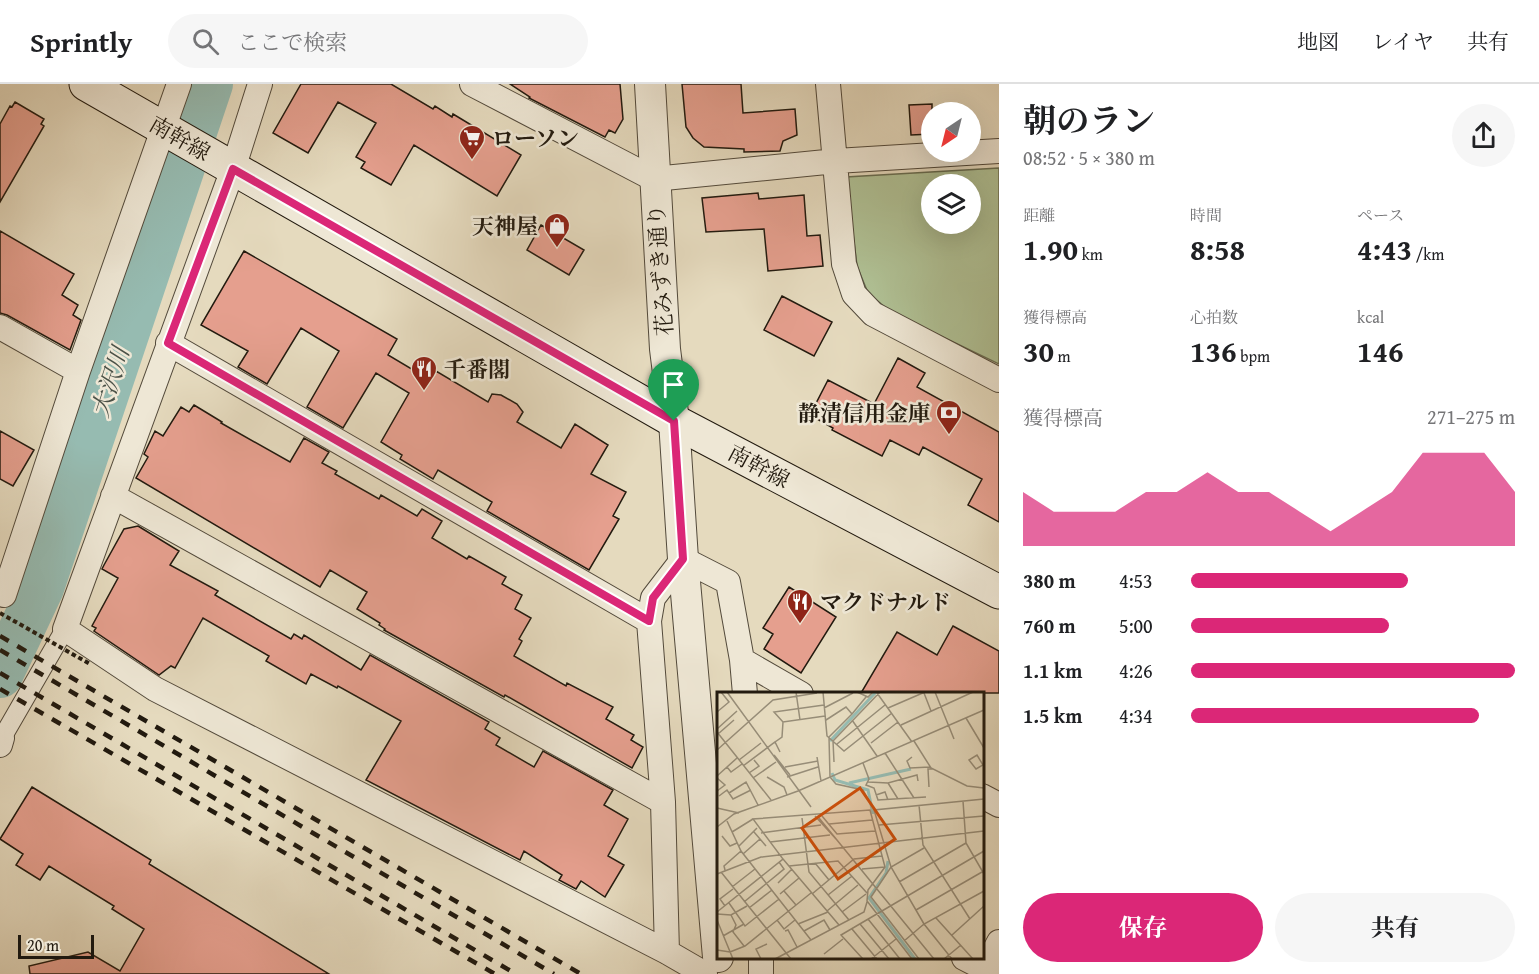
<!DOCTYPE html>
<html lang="ja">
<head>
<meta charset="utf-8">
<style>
  :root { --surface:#fff; --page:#f6f6f6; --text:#202124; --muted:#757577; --line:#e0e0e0; --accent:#db2777 }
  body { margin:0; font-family:"Gentium Book Plus","Noto Serif JP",serif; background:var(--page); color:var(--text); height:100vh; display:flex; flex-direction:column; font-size:22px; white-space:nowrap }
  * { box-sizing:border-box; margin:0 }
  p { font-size:20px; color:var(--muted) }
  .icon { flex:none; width:33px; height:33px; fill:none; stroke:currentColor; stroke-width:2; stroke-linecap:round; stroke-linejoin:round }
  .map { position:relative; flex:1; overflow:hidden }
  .drawer { display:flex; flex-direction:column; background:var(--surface); width:540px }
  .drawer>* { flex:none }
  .needle { width:39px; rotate:215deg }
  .fabs { position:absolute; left:921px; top:18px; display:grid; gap:12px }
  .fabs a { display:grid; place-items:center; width:60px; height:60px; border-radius:50%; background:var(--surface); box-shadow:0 6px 24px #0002; font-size:30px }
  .scale { position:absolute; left:18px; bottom:15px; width:76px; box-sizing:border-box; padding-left:6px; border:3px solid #221a0f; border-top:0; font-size:16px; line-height:21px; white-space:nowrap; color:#221a0f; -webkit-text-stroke:4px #eee7d5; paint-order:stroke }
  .pin { position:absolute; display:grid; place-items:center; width:51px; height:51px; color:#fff; margin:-62px -26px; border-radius:50% 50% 50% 0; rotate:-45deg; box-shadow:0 0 6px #0007 }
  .pin .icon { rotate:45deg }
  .round { display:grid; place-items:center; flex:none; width:63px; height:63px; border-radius:32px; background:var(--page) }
  .summary { display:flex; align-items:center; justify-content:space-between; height:102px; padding:0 24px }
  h1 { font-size:33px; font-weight:700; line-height:45px }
  .figures { display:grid; grid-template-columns:repeat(3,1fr); gap:9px; height:102px; padding:6px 24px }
  .figures div { display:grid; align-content:center }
  .figures b { font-size:30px; font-weight:700 }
  .figures small { font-size:16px; font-weight:400 }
  .figures p { font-size:16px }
  .chart { height:168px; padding:12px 24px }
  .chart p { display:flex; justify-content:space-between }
  .chart svg { width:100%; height:108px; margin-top:6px; fill:var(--accent); opacity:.7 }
  .action { display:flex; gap:12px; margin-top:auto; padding:12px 24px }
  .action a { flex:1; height:69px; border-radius:36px; background:var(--accent); color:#fff; font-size:24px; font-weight:700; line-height:69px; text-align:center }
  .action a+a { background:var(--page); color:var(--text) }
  ul { padding:0 24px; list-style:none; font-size:20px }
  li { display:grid; grid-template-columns:96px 72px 1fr; align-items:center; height:45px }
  li i { height:15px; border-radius:8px; background:var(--accent) }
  header { display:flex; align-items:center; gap:36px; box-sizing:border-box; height:84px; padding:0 30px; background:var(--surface); border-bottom:2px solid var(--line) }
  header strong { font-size:28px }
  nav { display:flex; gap:33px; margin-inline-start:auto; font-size:21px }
  .search { width:420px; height:54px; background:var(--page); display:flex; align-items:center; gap:15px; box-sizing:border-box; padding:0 21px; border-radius:33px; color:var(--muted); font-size:22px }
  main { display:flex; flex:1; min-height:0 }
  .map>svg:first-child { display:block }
</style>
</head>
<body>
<header>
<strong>Sprintly</strong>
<div class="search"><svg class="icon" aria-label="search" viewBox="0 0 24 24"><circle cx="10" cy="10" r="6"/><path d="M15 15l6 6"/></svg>ここで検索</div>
<nav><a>地図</a><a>レイヤ</a><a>共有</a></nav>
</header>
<main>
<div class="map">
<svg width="999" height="890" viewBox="0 0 999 890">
  <rect width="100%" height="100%" fill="#e5dabe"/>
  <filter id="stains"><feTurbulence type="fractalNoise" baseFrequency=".00333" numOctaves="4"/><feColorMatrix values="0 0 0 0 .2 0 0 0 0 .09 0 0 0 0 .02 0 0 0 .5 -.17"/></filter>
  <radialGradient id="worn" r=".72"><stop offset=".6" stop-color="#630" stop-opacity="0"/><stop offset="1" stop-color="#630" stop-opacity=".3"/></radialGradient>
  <path fill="#b0c195" stroke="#696e52" stroke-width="1.5" fill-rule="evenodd" d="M 999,84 L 999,280 L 891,228 L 868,209 L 857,182 L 846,93 ZM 932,100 L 970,100 L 970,140 L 932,140 Z"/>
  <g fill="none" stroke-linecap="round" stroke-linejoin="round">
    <path stroke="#96bbb1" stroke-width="46" d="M 0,591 L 41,504 L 210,0"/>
  </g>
  <path fill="#e59f8e" stroke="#221a0f" stroke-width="1.5" d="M 301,0 L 391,0 L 433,25 L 435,22 L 452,33 L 453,30 L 521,71 L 497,112 L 414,61 L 391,101 L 361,84 L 365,78 L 356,73 L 376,39 L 338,18 L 308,69 L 273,49 Z
    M 510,0 L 620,0 L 623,35 L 615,49 L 609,46 L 605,53 L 529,14 L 530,13 Z
    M 682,0 L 741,0 L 743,29 L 795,25 L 797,51 L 783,57 L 780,67 L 744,68 L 744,65 L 704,63 L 693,54 L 686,43 Z
    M 15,18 L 44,35 L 41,40 L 44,42 L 0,118 L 0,40 L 10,22 L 12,23 Z
    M 932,20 L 932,50 L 911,51 L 909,21 Z
    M 758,109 L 759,115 L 804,111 L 807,152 L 820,151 L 823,182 L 768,187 L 764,145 L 706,148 L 702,114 Z
    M 541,141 L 584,166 L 569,191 L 527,166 Z
    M 0,147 L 74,190 L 62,211 L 78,221 L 73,231 L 81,236 L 70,266 L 7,231 L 0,229 Z
    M 244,167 L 397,255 L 388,271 L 430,296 L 436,287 L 488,318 L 492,310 L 501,311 L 517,320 L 523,328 L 517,338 L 561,364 L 575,340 L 608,361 L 591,390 L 626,408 L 613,432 L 619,435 L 589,486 L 487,427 L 492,418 L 438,386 L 433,395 L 400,375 L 402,371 L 381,358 L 409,309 L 376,289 L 343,344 L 307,323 L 339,267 L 301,244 L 267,300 L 238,283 L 248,267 L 201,241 Z
    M 782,212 L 832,238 L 814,272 L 764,246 Z
    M 898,274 L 925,289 L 917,303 L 999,348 L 999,438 L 968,421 L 982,395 L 923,363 L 919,371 L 890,356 L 882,372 L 832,346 L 833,344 L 810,331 L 828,296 L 874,320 Z
    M 194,321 L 222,338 L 221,339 L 290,378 L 304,354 L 329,368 L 322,379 L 337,387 L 335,390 L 379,415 L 381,411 L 417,432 L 422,425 L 442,437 L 432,454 L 467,475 L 469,472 L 506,493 L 502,500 L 522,511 L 515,525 L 531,534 L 519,555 L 522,557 L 514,572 L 566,602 L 567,599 L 613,623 L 606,635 L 634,651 L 631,656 L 643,663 L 632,684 L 505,611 L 504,613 L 384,546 L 385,545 L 379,541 L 380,539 L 357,525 L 367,508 L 330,486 L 320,503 L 136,394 L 148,373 L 144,370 L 155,347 L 163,352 L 181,323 L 189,328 Z
    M 0,347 L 34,366 L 13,402 L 0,395 Z
    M 138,442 L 179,467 L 170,481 L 218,507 L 215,511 L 291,555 L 294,550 L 302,555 L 304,551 L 361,586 L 370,571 L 489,638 L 485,645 L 500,654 L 496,661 L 534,683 L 543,667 L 613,706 L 604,721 L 628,735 L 608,772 L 624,781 L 605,813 L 581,797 L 576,805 L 559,796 L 562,791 L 524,767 L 520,776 L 366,696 L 401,637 L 338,602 L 337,604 L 311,590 L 306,600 L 266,577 L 269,572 L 203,534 L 175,584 L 171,582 L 159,591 L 94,547 L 96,544 L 92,542 L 118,494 L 102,485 L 104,481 L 124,445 Z
    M 789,503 L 836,533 L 801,589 L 764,565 L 773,550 L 763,544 Z
    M 953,542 L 999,567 L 999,609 L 861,609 L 897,548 L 937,571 Z
    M 32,703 L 151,776 L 149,780 L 329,890 L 30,890 L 29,882 L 88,868 L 120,887 L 144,845 L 112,825 L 114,822 L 49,782 L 40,796 L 16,781 L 23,770 L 0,755 Z"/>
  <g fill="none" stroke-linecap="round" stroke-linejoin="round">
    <defs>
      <path id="pedestrian" d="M 2,654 L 65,545"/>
      <path id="minor" d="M 260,0 L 233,85 L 65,545 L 155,605 L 667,868 L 705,890
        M 472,0 L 654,95 L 836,77 L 999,67
        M 828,0 L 844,180 L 854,210 L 873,230 L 999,296
        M 0,243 L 78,287
        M 168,259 L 649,537 L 663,718 L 667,868
        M 113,412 L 663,718
        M 0,509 L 4,511 L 78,287 L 179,0
        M 649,537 L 653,514 L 683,475 L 728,498 L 742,576 L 745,610
        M 742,576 L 801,610
        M 0,661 L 2,654
        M 982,712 L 999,721
        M 761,874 L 761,890
        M 964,874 L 995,890
        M 982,890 L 999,858"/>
      <path id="tertiary" d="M 650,0 L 665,265 L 674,337 L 683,475 L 718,873"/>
      <path id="secondary" d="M 86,0 L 674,337 L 999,508"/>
    </defs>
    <use href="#pedestrian" stroke="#534a3b" stroke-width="20"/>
    <use href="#minor" stroke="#534a3b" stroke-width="26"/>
    <use href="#tertiary" stroke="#534a3b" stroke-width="32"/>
    <use href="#secondary" stroke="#221a0f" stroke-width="35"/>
    <use href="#pedestrian" stroke="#eee7d5" stroke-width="18"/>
    <use href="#minor" stroke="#eee7d5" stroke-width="24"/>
    <use href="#tertiary" stroke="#eee7d5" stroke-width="30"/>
    <use href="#secondary" stroke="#eee7d5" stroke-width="33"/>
    <path stroke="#221a0f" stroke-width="4.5" stroke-dasharray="10 10" stroke-linecap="butt" d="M 0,552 L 581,890
      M 0,566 L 554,890
      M 0,589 L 516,890
      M 0,605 L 495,890"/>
    <path stroke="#221a0f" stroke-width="4" stroke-dasharray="4.5 3" stroke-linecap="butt" d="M 0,529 L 90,580"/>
  </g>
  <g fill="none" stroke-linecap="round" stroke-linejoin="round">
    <defs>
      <path id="route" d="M 233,85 L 674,337 L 683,475 L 653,514 L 649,537 L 168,259 Z"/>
    </defs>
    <use href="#route" stroke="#fff" stroke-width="12"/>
    <use href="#route" stroke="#db2777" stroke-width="8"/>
  </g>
  <defs>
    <symbol id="supermarket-pin" viewBox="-11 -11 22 30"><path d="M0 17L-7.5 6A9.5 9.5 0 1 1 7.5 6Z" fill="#8f2418" stroke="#eee7d5"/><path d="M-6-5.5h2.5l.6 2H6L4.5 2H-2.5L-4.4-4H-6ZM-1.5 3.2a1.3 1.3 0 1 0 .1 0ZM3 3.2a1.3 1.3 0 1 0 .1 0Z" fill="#fff"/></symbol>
    <symbol id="shop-pin" viewBox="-11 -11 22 30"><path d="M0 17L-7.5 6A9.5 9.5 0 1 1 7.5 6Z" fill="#8f2418" stroke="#eee7d5"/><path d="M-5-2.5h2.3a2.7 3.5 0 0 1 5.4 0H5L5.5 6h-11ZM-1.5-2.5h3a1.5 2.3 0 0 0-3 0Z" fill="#fff"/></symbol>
    <symbol id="restaurant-pin" viewBox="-11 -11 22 30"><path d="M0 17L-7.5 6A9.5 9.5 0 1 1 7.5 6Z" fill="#8f2418" stroke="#eee7d5"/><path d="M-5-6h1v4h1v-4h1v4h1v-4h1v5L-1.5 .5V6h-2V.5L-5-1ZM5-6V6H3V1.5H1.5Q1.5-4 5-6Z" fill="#fff"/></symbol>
    <symbol id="bank-pin" viewBox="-11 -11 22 30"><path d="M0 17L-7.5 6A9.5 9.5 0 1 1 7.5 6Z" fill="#8f2418" stroke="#eee7d5"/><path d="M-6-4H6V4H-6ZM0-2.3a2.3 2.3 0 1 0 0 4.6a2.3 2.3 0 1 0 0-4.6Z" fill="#fff"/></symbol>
  </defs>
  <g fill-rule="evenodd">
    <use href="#supermarket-pin" x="457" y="39" width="30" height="40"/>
    <use href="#shop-pin" x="542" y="127" width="30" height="40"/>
    <use href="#restaurant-pin" x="409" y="270" width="30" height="40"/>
    <use href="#bank-pin" x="934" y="314" width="30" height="40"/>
    <use href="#restaurant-pin" x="785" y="503" width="30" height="40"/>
  </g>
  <g text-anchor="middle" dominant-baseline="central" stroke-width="5" stroke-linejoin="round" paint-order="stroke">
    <g font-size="22" fill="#221a0f" stroke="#eee7d5">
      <text transform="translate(180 54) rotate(30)">南幹線</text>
      <text transform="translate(660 186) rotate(-94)">花みずき通り</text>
      <text transform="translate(759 382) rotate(28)">南幹線</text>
    </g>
    <g font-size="22" font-weight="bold" fill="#221a0f" stroke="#eee7d5" text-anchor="start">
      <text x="492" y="54">ローソン</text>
      <text x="538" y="142" text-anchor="end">天神屋</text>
      <text x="444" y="285">千番閣</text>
      <text x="930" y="329" text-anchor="end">静清信用金庫</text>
      <text x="820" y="518">マクドナルド</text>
    </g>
    <g font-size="24" font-style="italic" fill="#4b5248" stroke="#eee7d5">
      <text transform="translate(110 298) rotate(-72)">大沢川</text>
    </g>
  </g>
  <g transform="translate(717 608)">
    <rect width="267" height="267" fill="#e5dabe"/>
    <path fill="none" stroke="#96bbb1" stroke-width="3" d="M 113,49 L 159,0M 115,81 L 118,88 L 151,98 L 156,122M 132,91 L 194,77M 171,169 L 169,181 L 152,206 L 198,267"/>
    <path fill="none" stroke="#978d78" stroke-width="1.5" d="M 10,0 L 94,115M 79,0 L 83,28M 106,0 L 110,44 L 127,59 L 175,21M 140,0 L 151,5 L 156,0M 218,0 L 237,47M 160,1 L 195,50M 207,1 L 214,19M 107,13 L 57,20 L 66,30 L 108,24M 107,16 L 136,1M 171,16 L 208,0M 0,20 L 12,10 L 4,0M 135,22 L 149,5M 249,26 L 267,56M 109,28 L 129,15 L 135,22 L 112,45 L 113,85 L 119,92 L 146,98 L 152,109M 135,28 L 160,64M 184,33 L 256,0M 0,37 L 20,19M 0,40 L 54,108M 1,42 L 17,28M 197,49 L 214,76 L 250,94 L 267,96M 58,50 L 65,45 L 66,30M 154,51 L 181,30M 120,52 L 168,13M 0,58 L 56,8 L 100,1M 168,61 L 197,106M 57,63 L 73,83M 100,65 L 104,89M 195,65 L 190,69 L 193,76 L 213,75M 22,68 L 44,51M 117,70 L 116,49 L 163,0M 146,71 L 152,87 L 149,93 L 157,96 L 161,108 L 209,105M 266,73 L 260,63 L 252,68 L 259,77 L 266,73 L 267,72M 26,74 L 58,50 L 63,60M 10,75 L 14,80 L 25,72M 68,75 L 101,69M 32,81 L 42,74 L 37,68M 0,84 L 20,66M 50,85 L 67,95 L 70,103M 70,85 L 101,75M 0,86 L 8,93 L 0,99M 36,86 L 59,70M 151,90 L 171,91 L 200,83 L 201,89M 171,91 L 181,107M 212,95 L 211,77 L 215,77M 12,101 L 29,90 L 41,113M 159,103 L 168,100 L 171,108M 2,104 L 10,98 L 16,107 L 34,98M 246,109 L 249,151 L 267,182M 202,113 L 206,153 L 253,227M 0,116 L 22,121M 98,124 L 119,147M 105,124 L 120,142 L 158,139M 85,126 L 92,180 L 132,228M 102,126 L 217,267M 10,129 L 24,159 L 94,248M 112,132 L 155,128M 162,133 L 267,124M 0,135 L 17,122 L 81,99 L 267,18M 15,140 L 36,127M 37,140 L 49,154M 44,141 L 104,133M 5,144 L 13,154 L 20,151M 53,150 L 113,143M 22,154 L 40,136M 26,162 L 43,147M 66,167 L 122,233M 98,171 L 112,188M 72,174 L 121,169 L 150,201M 145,177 L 168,175M 8,178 L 7,174 L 24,159M 4,180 L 74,267M 0,182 L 44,165 L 267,139M 182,190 L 249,151M 61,191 L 75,177M 15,195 L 38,177M 67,199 L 79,213M 63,202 L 82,186M 95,202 L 137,167 L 165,164M 111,203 L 135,184M 27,210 L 67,177 L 62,170M 12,211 L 28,234 L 62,207M 8,214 L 3,207 L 16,197M 32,216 L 55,198M 199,218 L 265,180M 110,219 L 141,193M 0,220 L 66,167 L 36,127 L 153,118 L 168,175 L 151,198 L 150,209 L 195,267M 125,220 L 149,202M 0,222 L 14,223 L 30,214M 14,223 L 19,233 L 16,240 L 27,254M 219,226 L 256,267M 151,227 L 183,267M 0,228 L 16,267M 60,228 L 67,237 L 78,228M 81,232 L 111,220M 143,232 L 172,267M 135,237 L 160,267M 68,239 L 71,238 L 80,255M 87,239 L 107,228 L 113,238M 235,243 L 267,214M 6,244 L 27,232M 187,249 L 207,232 L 267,199M 0,258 L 13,260 L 28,254 L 94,201M 107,262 L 126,247M 44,267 L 39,257 L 50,252M 58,267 L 147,220 L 150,210M 146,267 L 124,243 L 267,159M 154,267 L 179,247M 202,267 L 154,205 L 174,175 L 207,156M 227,267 L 244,253M 235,267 L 207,232 L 174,175 L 157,118 L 267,107"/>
    <path fill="#ca500c" fill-opacity="0.15" stroke="#ca500c" stroke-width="3" d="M 143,96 L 178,147 L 121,187 L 85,136 Z"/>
    <rect width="267" height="267" fill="none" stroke="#221a0f" stroke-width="3"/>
  </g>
  <rect width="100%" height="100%" filter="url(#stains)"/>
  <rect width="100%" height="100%" fill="url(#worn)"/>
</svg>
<div class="fabs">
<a><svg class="needle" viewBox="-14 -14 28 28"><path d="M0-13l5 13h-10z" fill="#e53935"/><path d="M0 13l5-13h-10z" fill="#757577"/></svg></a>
<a><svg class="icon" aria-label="layers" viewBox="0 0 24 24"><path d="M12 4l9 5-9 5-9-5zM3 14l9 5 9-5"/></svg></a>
</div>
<div class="scale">20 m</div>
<div class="pin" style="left:674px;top:337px;background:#1e9e55"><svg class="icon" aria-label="arrive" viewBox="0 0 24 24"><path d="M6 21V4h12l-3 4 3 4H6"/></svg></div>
</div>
<section class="drawer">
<div class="summary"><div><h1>朝のラン</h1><p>08:52 · 5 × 380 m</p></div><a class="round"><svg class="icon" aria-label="share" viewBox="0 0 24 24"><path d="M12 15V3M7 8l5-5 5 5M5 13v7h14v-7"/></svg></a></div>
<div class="figures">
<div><p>距離</p><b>1.90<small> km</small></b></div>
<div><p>時間</p><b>8:58</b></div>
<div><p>ペース</p><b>4:43<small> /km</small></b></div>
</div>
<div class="figures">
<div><p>獲得標高</p><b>30<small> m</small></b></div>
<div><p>心拍数</p><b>136<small> bpm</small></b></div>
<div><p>kcal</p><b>146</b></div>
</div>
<div class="chart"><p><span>獲得標高</span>271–275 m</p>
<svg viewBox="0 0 160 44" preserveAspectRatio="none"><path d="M0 44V22L10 30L20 30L30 30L40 22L50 22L60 14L70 22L80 22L90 30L100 38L110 30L120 22L130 6L140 6L150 6L160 22V44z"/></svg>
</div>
<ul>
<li><b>380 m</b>4:53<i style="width:67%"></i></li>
<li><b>760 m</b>5:00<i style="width:61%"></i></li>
<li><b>1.1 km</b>4:26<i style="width:100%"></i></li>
<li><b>1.5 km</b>4:34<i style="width:89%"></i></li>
</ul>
<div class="action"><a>保存</a><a>共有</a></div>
</section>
</main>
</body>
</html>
